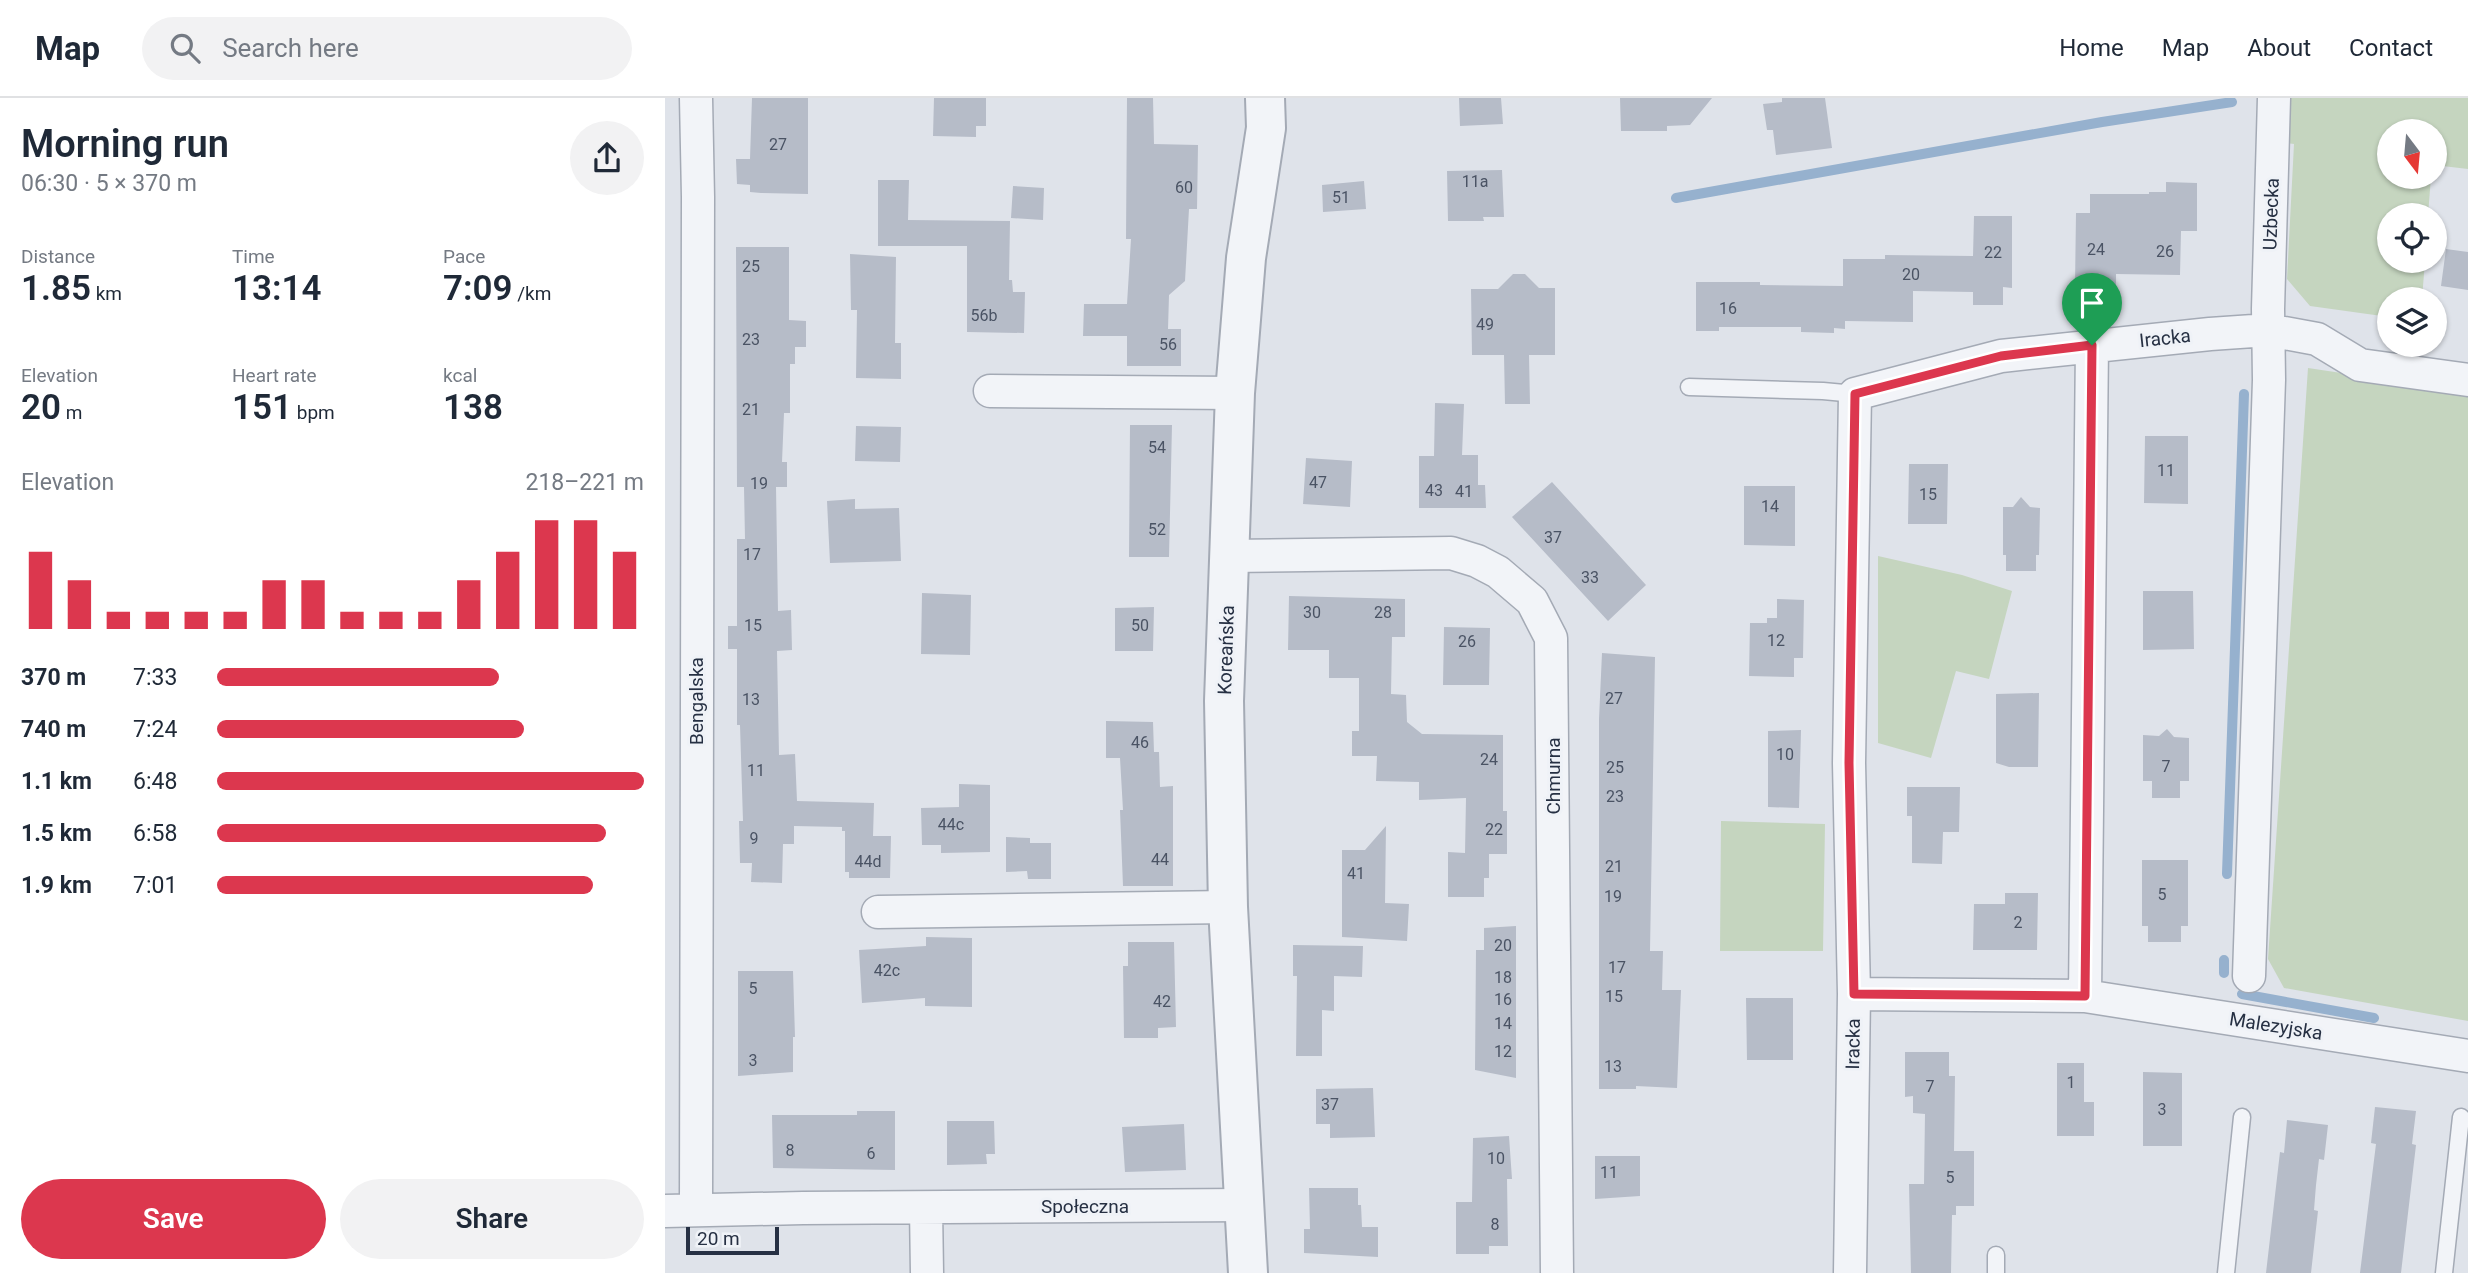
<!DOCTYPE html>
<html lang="en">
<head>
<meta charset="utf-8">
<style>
  :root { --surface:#fff; --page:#f2f2f3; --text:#1f2937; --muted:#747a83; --line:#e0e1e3; --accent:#dc374e }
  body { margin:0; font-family:Roboto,sans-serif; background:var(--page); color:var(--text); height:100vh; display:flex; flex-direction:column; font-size:26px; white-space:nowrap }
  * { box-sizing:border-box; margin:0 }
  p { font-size:23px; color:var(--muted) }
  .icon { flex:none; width:38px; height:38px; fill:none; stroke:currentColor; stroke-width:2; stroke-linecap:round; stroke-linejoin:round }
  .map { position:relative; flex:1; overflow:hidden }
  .panel { display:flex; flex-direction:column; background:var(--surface); width:665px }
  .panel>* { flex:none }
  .needle { width:46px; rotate:164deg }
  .buttons { position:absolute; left:1712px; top:21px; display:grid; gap:14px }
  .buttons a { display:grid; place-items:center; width:70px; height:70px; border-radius:50%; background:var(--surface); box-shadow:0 2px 5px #0004; font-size:35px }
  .scale { position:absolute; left:21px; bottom:18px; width:93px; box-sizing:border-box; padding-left:7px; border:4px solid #263043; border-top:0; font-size:19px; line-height:24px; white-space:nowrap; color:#263043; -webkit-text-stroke:5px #eff2f7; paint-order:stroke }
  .pin { position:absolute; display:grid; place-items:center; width:60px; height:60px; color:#fff; margin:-72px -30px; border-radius:50% 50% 50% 0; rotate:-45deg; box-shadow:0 0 7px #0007 }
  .pin .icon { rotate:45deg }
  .round { display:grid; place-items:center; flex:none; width:74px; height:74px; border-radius:37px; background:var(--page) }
  .summary { display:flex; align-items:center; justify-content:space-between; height:119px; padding:0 21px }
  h1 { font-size:38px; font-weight:600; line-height:52px }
  .stats { display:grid; grid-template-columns:repeat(3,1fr); gap:10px; height:119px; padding:7px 21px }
  .stats div { display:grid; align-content:center }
  .stats b { font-size:35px; font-weight:600 }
  .stats small { font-size:19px; font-weight:400 }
  .stats p { font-size:19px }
  .chart { height:196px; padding:14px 21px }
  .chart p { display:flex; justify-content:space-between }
  .chart svg { width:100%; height:126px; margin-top:7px; stroke:var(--accent); stroke-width:6 }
  .action { display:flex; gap:14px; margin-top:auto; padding:14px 21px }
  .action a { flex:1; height:80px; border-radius:42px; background:var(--accent); color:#fff; font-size:28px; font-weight:600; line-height:80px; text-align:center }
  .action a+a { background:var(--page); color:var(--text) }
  ul { padding:0 21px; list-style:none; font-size:23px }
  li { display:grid; grid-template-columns:112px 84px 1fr; align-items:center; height:52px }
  li i { height:18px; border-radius:9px; background:var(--accent) }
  header { display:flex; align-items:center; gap:42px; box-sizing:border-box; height:98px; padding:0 35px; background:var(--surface); border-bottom:2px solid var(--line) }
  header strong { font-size:33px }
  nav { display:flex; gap:38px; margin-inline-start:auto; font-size:24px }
  .search { width:490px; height:63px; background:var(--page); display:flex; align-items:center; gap:18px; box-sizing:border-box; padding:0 24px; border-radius:38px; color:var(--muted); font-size:26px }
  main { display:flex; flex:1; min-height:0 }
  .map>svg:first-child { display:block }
</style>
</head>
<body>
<header>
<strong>Map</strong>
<div class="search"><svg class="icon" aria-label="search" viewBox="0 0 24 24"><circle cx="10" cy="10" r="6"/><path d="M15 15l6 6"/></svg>Search here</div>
<nav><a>Home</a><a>Map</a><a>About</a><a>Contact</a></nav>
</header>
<main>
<section class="panel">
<div class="summary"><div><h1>Morning run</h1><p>06:30 · 5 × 370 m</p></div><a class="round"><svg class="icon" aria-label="share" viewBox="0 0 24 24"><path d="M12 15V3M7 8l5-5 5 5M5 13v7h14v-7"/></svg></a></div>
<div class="stats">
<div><p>Distance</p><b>1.85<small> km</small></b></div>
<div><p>Time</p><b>13:14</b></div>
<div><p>Pace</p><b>7:09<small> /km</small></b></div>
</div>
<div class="stats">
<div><p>Elevation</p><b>20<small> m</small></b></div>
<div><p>Heart rate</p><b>151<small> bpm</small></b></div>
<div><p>kcal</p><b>138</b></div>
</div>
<div class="chart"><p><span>Elevation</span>218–221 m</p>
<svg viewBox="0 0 160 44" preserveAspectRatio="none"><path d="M5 44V17M15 44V27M25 44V38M35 44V38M45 44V38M55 44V38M65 44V27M75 44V27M85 44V38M95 44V38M105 44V38M115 44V27M125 44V17M135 44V6M145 44V6M155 44V17"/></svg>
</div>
<ul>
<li><b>370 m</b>7:33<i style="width:66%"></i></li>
<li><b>740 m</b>7:24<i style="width:72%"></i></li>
<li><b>1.1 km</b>6:48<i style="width:100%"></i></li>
<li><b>1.5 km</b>6:58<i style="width:91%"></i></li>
<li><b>1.9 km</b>7:01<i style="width:88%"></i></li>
</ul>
<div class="action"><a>Save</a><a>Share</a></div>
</section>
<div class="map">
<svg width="1803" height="1175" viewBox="0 0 1803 1175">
  <rect width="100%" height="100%" fill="#dfe3ea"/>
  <path fill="#c5d5bf" d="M 1622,0 L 1803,0 L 1803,71 L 1769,67 L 1769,33 L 1724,33 L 1724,79 L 1766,79 L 1763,117 L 1724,117 L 1724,163 L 1760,163 L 1757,201 L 1724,201 L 1724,219 L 1645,208 L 1622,181 L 1629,46 L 1611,44 Z
    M 1643,270 L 1803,294 L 1803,923 L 1619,890 L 1603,861 Z
    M 1213,458 L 1297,477 L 1347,493 L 1324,581 L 1291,573 L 1266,660 L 1213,645 Z
    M 1056,723 L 1160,726 L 1158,853 L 1055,853 Z"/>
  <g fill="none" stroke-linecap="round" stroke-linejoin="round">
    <path stroke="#96b1ce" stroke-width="10" d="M 1011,100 L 1437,24 L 1567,4
      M 1562,776 L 1579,296
      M 1559,875 L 1559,862
      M 1577,896 L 1709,920"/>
  </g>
  <path fill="#b6bcc8" d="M 87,0 L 143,0 L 143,96 L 96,95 L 85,94 L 85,87 L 72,86 L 71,61 L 85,61 Z
    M 269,0 L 321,0 L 321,28 L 311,28 L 311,39 L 268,38 Z
    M 462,0 L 488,0 L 489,46 L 533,47 L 532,111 L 524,111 L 520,183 L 504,197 L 503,231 L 516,231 L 516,268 L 462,268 L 462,238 L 418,238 L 419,206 L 462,206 L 466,141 L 461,141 Z
    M 794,0 L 836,0 L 838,26 L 795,28 Z
    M 955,0 L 1047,0 L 1025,27 L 1002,28 L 1002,33 L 956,33 Z
    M 1117,0 L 1160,0 L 1167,50 L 1111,57 L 1108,32 L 1102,32 L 1098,6 L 1117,4 Z
    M 837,72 L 839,119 L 818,119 L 819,123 L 783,123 L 782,73 Z
    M 213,82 L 244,82 L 243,122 L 345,123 L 344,182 L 347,182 L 348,194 L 360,194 L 359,235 L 302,234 L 302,148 L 213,148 Z
    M 699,83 L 701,111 L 658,114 L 657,87 Z
    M 1501,84 L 1532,85 L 1532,133 L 1516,133 L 1515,177 L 1451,176 L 1451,189 L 1410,188 L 1411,115 L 1425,115 L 1425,96 L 1484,96 L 1484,94 L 1501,94 Z
    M 348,88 L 379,90 L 378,122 L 346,120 Z
    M 1309,118 L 1347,118 L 1347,190 L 1338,189 L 1338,207 L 1308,207 L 1308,194 L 1248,193 L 1248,224 L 1180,223 L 1180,231 L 1169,230 L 1169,235 L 1136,234 L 1136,229 L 1054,229 L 1054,233 L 1031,233 L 1031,184 L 1095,184 L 1095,187 L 1178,188 L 1178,161 L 1220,161 L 1220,157 L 1308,158 Z
    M 71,149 L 124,149 L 124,222 L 141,223 L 141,249 L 130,249 L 130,266 L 125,266 L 125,315 L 119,315 L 117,364 L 122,364 L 122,389 L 111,389 L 113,513 L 126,512 L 127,552 L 112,553 L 114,657 L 130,656 L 132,703 L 209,705 L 208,738 L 226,738 L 225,780 L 184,780 L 184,774 L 180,774 L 180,733 L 177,733 L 177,729 L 129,728 L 129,746 L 118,746 L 117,785 L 86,784 L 87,765 L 75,765 L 74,723 L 78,723 L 75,627 L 72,627 L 72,551 L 63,551 L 63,528 L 72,528 L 72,441 L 80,441 L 79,389 L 72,389 Z
    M 1781,151 L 1803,154 L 1803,192 L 1776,188 Z
    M 185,156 L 231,159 L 230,245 L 236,245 L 236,281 L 191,280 L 192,212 L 186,212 Z
    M 848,176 L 860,176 L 874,190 L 890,190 L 890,257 L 864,257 L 865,306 L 840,306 L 839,257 L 807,257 L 806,191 L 833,191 Z
    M 770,305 L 799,306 L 797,357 L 813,357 L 813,387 L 820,387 L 821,410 L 754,410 L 754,358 L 769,358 Z
    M 465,327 L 507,327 L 504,459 L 464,459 Z
    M 191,328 L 236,329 L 235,364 L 190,363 Z
    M 1480,338 L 1523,338 L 1523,406 L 1479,405 Z
    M 641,360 L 687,363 L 685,409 L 638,406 Z
    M 1244,366 L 1283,366 L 1282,426 L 1243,426 Z
    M 887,384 L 981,487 L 943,523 L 847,419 Z
    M 1079,388 L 1130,388 L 1130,448 L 1079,447 Z
    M 1356,399 L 1365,409 L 1375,410 L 1374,457 L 1371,457 L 1371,473 L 1341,473 L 1341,457 L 1338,457 L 1338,409 L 1348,409 Z
    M 190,401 L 190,411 L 234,410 L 236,463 L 165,465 L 162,403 Z
    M 1478,493 L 1528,493 L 1529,551 L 1478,552 Z
    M 257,495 L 306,497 L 305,557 L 256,556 Z
    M 624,498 L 740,501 L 740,539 L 727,539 L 726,596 L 741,597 L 742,624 L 757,636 L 838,637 L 838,713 L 842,713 L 842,756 L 824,756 L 824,780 L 819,780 L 819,799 L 783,799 L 783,754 L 800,755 L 801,700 L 754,702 L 754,684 L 711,683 L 712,658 L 687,658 L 687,633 L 694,633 L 694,580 L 664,580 L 664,552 L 623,552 Z
    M 1112,501 L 1139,502 L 1138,560 L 1129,560 L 1129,579 L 1084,578 L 1085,525 L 1102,525 L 1102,520 L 1112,520 Z
    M 489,509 L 488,553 L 450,553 L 450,510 Z
    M 779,529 L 825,530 L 824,587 L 778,587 Z
    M 937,555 L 990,559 L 985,853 L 998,853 L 997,892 L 1016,892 L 1012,990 L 971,988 L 971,991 L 934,991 L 934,621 Z
    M 1374,595 L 1373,669 L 1344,669 L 1331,665 L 1331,596 Z
    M 441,623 L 488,624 L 489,654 L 494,654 L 495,689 L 508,688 L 508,788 L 458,788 L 455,712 L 458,712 L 455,660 L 441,660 Z
    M 1502,631 L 1509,639 L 1524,640 L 1524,683 L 1515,683 L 1515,700 L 1487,700 L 1487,683 L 1478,683 L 1478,637 L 1494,638 Z
    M 1136,632 L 1134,710 L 1103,709 L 1103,633 Z
    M 294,686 L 325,687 L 325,754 L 276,755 L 276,747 L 257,747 L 256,710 L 294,709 Z
    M 1242,689 L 1295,689 L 1294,734 L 1278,734 L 1277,766 L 1247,765 L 1247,718 L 1242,718 Z
    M 721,728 L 720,805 L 744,806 L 742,843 L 677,839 L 677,752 L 700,752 Z
    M 341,739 L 365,740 L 365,745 L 386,745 L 386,781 L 363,781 L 362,773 L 341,774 Z
    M 1477,762 L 1523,762 L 1523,828 L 1516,828 L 1516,844 L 1483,844 L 1483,828 L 1477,828 Z
    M 1340,795 L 1373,795 L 1372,852 L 1308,852 L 1309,806 L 1340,806 Z
    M 851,828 L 851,980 L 810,972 L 811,852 L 819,852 L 819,830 Z
    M 261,839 L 307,840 L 307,909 L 260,908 L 260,900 L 197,905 L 194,852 L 261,848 Z
    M 463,844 L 509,844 L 511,929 L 493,930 L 493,940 L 459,940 L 458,868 L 463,868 Z
    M 628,847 L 698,848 L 697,879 L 669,878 L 669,913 L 657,912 L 657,958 L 631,958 L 632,878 L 628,878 Z
    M 73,873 L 128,873 L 130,939 L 128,939 L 128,974 L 73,978 Z
    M 1081,900 L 1128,900 L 1128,962 L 1082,962 Z
    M 1240,954 L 1284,954 L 1284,978 L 1290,978 L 1289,1053 L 1309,1053 L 1309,1108 L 1291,1108 L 1291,1117 L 1287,1117 L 1286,1175 L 1246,1175 L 1244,1086 L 1259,1086 L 1260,1016 L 1248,1015 L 1248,998 L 1240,999 Z
    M 1392,965 L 1419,965 L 1419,1004 L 1429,1004 L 1429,1038 L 1392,1038 Z
    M 1478,974 L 1517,975 L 1517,1048 L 1478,1048 Z
    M 708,990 L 710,1039 L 665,1040 L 665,1026 L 651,1026 L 651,991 Z
    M 1710,1009 L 1751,1013 L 1747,1046 L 1751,1047 L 1736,1175 L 1695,1175 L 1711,1046 L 1706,1045 Z
    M 192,1013 L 230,1013 L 230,1072 L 108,1070 L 107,1017 L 192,1017 Z
    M 1622,1022 L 1663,1027 L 1659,1062 L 1654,1061 L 1651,1087 L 1649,1112 L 1653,1113 L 1646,1175 L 1601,1175 L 1615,1054 L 1619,1055 Z
    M 282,1023 L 329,1023 L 330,1056 L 321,1056 L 322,1066 L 282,1067 Z
    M 519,1026 L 521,1072 L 460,1074 L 457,1029 Z
    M 844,1038 L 847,1081 L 842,1081 L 843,1148 L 824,1148 L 824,1156 L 791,1156 L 791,1104 L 807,1104 L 808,1040 Z
    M 930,1058 L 975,1058 L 975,1098 L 930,1101 Z
    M 644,1090 L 693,1090 L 693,1107 L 696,1107 L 697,1129 L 713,1129 L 713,1159 L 639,1155 L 639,1131 L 645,1131 Z"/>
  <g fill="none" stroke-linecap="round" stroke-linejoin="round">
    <defs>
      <path id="service" d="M 1024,289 L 1158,293 L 1190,296
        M 1331,1157 L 1331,1175
        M 1561,1175 L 1577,1019
        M 1779,1175 L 1796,1019"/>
      <path id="minor" d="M 325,293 L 570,295
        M 564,458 L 786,455 L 812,463 L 833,474 L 867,503 L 886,540 L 892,1175
        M 213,814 L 563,809
        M 1584,878 L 1604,282 L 1603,211 L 1609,0
        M 1189,896 L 1420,898 L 1427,247
        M 1420,898 L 1803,958
        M 261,1110 L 262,1175
        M 31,1111 L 33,99 L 31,0
        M 0,1113 L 138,1110 L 579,1107
        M 1185,1175 L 1189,896 L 1184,665 L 1190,296 L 1336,258 L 1545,236 L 1603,232 L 1652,241 L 1695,267 L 1803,282"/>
      <path id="tertiary" d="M 583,1175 L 563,809 L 559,603 L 570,295 L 581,160 L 601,30 L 600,0"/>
    </defs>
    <use href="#service" stroke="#a4aab5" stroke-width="19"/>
    <use href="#minor" stroke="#a4aab5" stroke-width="35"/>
    <use href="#tertiary" stroke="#a4aab5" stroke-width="42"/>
    <use href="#service" stroke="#f2f4f8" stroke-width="16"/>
    <use href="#minor" stroke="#f2f4f8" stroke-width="32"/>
    <use href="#tertiary" stroke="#f2f4f8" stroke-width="38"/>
  </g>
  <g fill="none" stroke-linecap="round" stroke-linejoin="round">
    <defs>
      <path id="route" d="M 1427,247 L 1420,898 L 1189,896 L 1184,665 L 1190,296 L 1336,258 Z"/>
    </defs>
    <use href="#route" stroke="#fff" stroke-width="14"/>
    <use href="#route" stroke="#dc374e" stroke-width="9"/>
  </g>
  <g text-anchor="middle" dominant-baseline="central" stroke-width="6" stroke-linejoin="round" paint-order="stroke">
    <g font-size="16" fill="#4a5364">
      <text x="113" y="46">27</text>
      <text x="810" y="83">11a</text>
      <text x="519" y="89">60</text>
      <text x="676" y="99">51</text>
      <text x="1431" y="151">24</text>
      <text x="1500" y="153">26</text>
      <text x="1328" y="154">22</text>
      <text x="86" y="168">25</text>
      <text x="1246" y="176">20</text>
      <text x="1063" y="210">16</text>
      <text x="319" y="217">56b</text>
      <text x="820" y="226">49</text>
      <text x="86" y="241">23</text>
      <text x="503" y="246">56</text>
      <text x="86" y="311">21</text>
      <text x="492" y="349">54</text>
      <text x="1501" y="372">11</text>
      <text x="653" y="384">47</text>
      <text x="94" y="385">19</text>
      <text x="769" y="392">43</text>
      <text x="799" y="393">41</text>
      <text x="1263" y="396">15</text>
      <text x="1105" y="408">14</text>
      <text x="492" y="431">52</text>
      <text x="888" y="439">37</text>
      <text x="87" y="456">17</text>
      <text x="925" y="479">33</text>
      <text x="647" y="514">30</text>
      <text x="718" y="514">28</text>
      <text x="88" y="527">15</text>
      <text x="475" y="527">50</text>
      <text x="1111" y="542">12</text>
      <text x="802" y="543">26</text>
      <text x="949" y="600">27</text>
      <text x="86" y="601">13</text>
      <text x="475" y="644">46</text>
      <text x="1120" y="656">10</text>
      <text x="824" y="661">24</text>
      <text x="1501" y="668">7</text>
      <text x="950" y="669">25</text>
      <text x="91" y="672">11</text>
      <text x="950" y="698">23</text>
      <text x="286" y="726">44c</text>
      <text x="829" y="731">22</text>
      <text x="89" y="740">9</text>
      <text x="495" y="761">44</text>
      <text x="203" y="763">44d</text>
      <text x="949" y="768">21</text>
      <text x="691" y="775">41</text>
      <text x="1497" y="796">5</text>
      <text x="948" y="798">19</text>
      <text x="1353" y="824">2</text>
      <text x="838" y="847">20</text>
      <text x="952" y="869">17</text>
      <text x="222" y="872">42c</text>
      <text x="838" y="879">18</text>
      <text x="88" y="890">5</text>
      <text x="949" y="898">15</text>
      <text x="838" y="901">16</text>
      <text x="497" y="903">42</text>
      <text x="838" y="925">14</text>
      <text x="838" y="953">12</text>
      <text x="88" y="962">3</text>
      <text x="948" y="968">13</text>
      <text x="1406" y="984">1</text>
      <text x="1265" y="988">7</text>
      <text x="665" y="1006">37</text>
      <text x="1497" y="1011">3</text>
      <text x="125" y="1052">8</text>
      <text x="206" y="1055">6</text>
      <text x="831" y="1060">10</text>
      <text x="944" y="1074">11</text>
      <text x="1285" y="1079">5</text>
      <text x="830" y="1126">8</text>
    </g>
    <g font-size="19" fill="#263043" stroke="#eff2f7">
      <text transform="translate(1606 116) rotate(-88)">Uzbecka</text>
      <text transform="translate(1500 240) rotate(-6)">Iracka</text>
      <text transform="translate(561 552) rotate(-88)">Koreańska</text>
      <text transform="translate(31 603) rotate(-90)">Bengalska</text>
      <text transform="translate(888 678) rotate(-90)">Chmurna</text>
      <text transform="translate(1611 928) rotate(9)">Malezyjska</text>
      <text transform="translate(1188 946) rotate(-89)">Iracka</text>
      <text x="420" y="1108">Społeczna</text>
    </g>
  </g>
</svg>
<div class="buttons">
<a><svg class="needle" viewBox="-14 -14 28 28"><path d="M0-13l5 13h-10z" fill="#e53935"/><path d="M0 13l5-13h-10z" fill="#747a83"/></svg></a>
<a><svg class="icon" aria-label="locate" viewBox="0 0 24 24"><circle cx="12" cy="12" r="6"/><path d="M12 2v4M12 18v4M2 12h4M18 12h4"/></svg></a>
<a><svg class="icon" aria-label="layers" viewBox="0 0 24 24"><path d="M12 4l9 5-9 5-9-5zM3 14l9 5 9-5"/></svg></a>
</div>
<div class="scale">20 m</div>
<div class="pin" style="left:1427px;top:247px;background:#1e9e55"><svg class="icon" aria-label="arrive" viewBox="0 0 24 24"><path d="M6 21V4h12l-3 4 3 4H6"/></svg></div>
</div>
</main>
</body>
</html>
